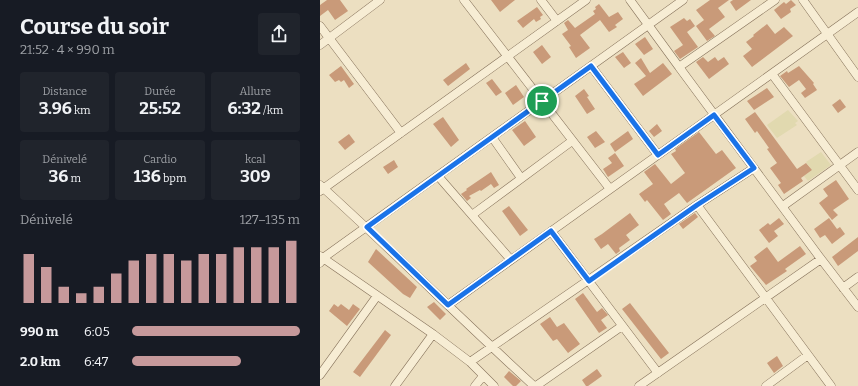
<!DOCTYPE html>
<html lang="fr">
<head>
<meta charset="utf-8">
<style>
  :root { --surface:#171b24; --page:#20242c; --text:#f1f3f6; --muted:#9ea1a6; --accent:#c6999b }
  body { margin:0; font-family:Bitter,serif; background:var(--page); color:var(--text); height:100vh; display:flex; flex-direction:column; font-size:15px; white-space:nowrap }
  * { box-sizing:border-box; margin:0 }
  p { font-size:13px; color:var(--muted) }
  .icon { flex:none; width:22px; height:22px; fill:none; stroke:currentColor; stroke-width:2; stroke-linecap:round; stroke-linejoin:round }
  .map { position:relative; flex:1; overflow:hidden }
  .panel { display:flex; flex-direction:column; background:var(--surface); width:320px }
  .panel>* { flex:none }
  .pin { position:absolute; display:grid; place-items:center; width:34px; height:34px; color:#fff; margin:-17px; border:2px solid #fff; border-radius:50%; box-shadow:0 1px 4px #0007 }
  .round { display:grid; place-items:center; flex:none; width:42px; height:42px; border-radius:4px; background:var(--page) }
  .summary { display:flex; align-items:center; justify-content:space-between; height:68px; padding:0 20px }
  h1 { font-size:22px; font-weight:700; line-height:30px }
  .metrics { display:grid; grid-template-columns:repeat(3,1fr); gap:6px; height:68px; padding:4px 20px }
  .metrics div { display:grid; align-content:center; border-radius:4px; background:var(--page); text-align:center }
  .metrics b { font-size:17px; font-weight:700 }
  .metrics small { font-size:11px; font-weight:400 }
  .metrics p { font-size:11px }
  .chart { height:112px; padding:8px 20px }
  .chart p { display:flex; justify-content:space-between }
  .chart svg { width:100%; height:72px; margin-top:4px; stroke:var(--accent); stroke-width:6 }
  ul { padding:0 20px; list-style:none; font-size:13px }
  li { display:grid; grid-template-columns:64px 48px 1fr; align-items:center; height:30px }
  li i { height:10px; border-radius:5px; background:var(--accent) }
  main { display:flex; flex:1; min-height:0 }
  .map>svg:first-child { display:block }
</style>
</head>
<body>
<main>
<section class="panel">
<div class="summary"><div><h1>Course du soir</h1><p>21:52 · 4 × 990 m</p></div><a class="round"><svg class="icon" aria-label="share" viewBox="0 0 24 24"><path d="M12 15V3M7 8l5-5 5 5M5 13v7h14v-7"/></svg></a></div>
<div class="metrics">
<div><p>Distance</p><b>3.96<small> km</small></b></div>
<div><p>Durée</p><b>25:52</b></div>
<div><p>Allure</p><b>6:32<small> /km</small></b></div>
</div>
<div class="metrics">
<div><p>Dénivelé</p><b>36<small> m</small></b></div>
<div><p>Cardio</p><b>136<small> bpm</small></b></div>
<div><p>kcal</p><b>309</b></div>
</div>
<div class="chart"><p><span>Dénivelé</span>127–135 m</p>
<svg viewBox="0 0 160 44" preserveAspectRatio="none"><path d="M5 44V14M15 44V22M25 44V34M35 44V38M45 44V34M55 44V26M65 44V18M75 44V14M85 44V14M95 44V18M105 44V14M115 44V14M125 44V10M135 44V10M145 44V10M155 44V6"/></svg>
</div>
<ul>
<li><b>990 m</b>6:05<i style="width:100%"></i></li>
<li><b>2.0 km</b>6:47<i style="width:65%"></i></li>
</ul>
</section>
<div class="map">
<svg width="538" height="386" viewBox="0 0 538 386">
  <rect width="100%" height="100%" fill="#ecdfc1"/>
  <path fill="#e1d9af" d="M 468,110 L 478,121 L 475,123 L 477,125 L 457,138 L 447,125 Z
    M 501,152 L 511,165 L 488,181 L 484,176 L 492,170 L 486,162 Z"/>
  <path fill="#c99a79" d="M 7,0 L 20,0 L 28,11 L 15,20 L 8,10 L 0,16 L 0,5 Z
    M 171,0 L 195,0 L 180,12 Z
    M 390,0 L 409,0 L 398,8 L 405,17 L 389,29 L 395,36 L 387,41 L 376,26 L 384,20 L 376,10 Z
    M 413,0 L 431,0 L 416,11 L 410,2 Z
    M 471,0 L 476,5 L 470,9 L 471,12 L 461,19 L 454,10 L 464,2 L 466,4 Z
    M 279,4 L 289,17 L 298,12 L 303,19 L 295,25 L 297,27 L 289,32 L 280,20 L 260,35 L 270,48 L 256,58 L 249,47 L 251,46 L 242,34 L 248,30 L 244,23 L 248,20 L 255,28 L 275,14 L 273,11 L 276,9 L 275,7 Z
    M 217,7 L 223,15 L 220,17 L 221,19 L 216,22 L 214,19 L 203,28 L 197,21 Z
    M 364,18 L 367,21 L 370,19 L 375,26 L 367,32 L 378,47 L 360,59 L 354,51 L 363,45 L 350,27 Z
    M 447,24 L 455,34 L 464,27 L 473,36 L 432,67 L 423,56 L 432,49 L 426,42 L 434,36 L 433,35 Z
    M 325,37 L 333,49 L 324,55 L 315,44 Z
    M 222,45 L 231,57 L 222,64 L 213,52 Z
    M 303,52 L 311,63 L 304,68 L 295,57 Z
    M 383,57 L 388,62 L 395,57 L 398,61 L 404,57 L 409,64 L 389,79 L 376,62 Z
    M 321,58 L 330,73 L 343,63 L 352,74 L 323,96 L 314,84 L 326,76 L 315,63 Z
    M 146,63 L 150,69 L 128,86 L 123,80 Z
    M 21,66 L 34,84 L 29,88 L 24,80 L 21,82 L 19,80 L 15,82 L 9,75 Z
    M 479,66 L 494,83 L 493,84 L 497,90 L 485,98 L 481,93 L 486,89 L 479,80 L 469,87 L 460,76 L 467,71 L 468,73 Z
    M 172,79 L 182,92 L 176,96 L 166,83 Z
    M 196,85 L 204,97 L 193,105 L 185,93 Z
    M 447,88 L 454,97 L 434,110 L 427,101 Z
    M 264,89 L 269,96 L 267,97 L 275,109 L 267,114 L 255,96 Z
    M 520,99 L 526,107 L 518,113 L 512,105 Z
    M 435,112 L 477,169 L 486,163 L 492,170 L 481,178 L 483,181 L 464,194 L 458,185 L 461,183 L 450,168 L 457,163 L 447,149 L 449,148 L 437,131 L 435,133 L 425,119 Z
    M 123,117 L 139,140 L 131,147 L 113,124 Z
    M 205,121 L 216,137 L 204,146 L 192,130 Z
    M 337,124 L 342,131 L 334,137 L 329,131 Z
    M 276,131 L 285,142 L 275,148 L 267,137 Z
    M 308,131 L 313,139 L 295,152 L 290,144 Z
    M 379,132 L 396,154 L 402,150 L 416,168 L 367,203 L 359,193 L 344,204 L 351,214 L 343,220 L 327,200 L 325,202 L 319,194 L 333,184 L 324,172 L 335,164 L 351,184 L 365,173 L 351,154 L 356,151 L 355,149 Z
    M 29,134 L 35,142 L 25,150 L 18,142 Z
    M 295,153 L 304,166 L 288,177 L 283,169 L 292,163 L 288,158 Z
    M 74,160 L 78,167 L 68,174 L 63,167 Z
    M 171,172 L 179,185 L 174,188 L 171,184 L 161,191 L 160,190 L 149,196 L 151,198 L 147,201 L 141,194 L 147,190 L 146,189 Z
    M 516,180 L 529,199 L 513,210 L 518,215 L 512,220 L 499,203 L 508,196 L 503,189 Z
    M 189,206 L 208,230 L 200,236 L 182,211 Z
    M 310,213 L 319,225 L 306,235 L 310,240 L 299,248 L 300,251 L 296,254 L 288,244 L 281,249 L 274,239 L 282,234 Z
    M 375,213 L 378,217 L 363,229 L 359,224 Z
    M 459,218 L 464,224 L 454,231 L 458,236 L 449,243 L 439,230 L 448,223 L 450,225 Z
    M 509,218 L 517,229 L 520,227 L 525,234 L 512,244 L 505,235 L 500,238 L 494,229 Z
    M 538,237 L 538,251 L 518,266 L 512,257 Z
    M 480,246 L 486,254 L 465,269 L 467,271 L 446,285 L 430,266 L 437,261 L 434,257 L 447,247 L 458,262 Z
    M 56,249 L 97,287 L 90,298 L 83,294 L 48,262 Z
    M 263,293 L 277,312 L 282,308 L 288,315 L 281,320 L 287,328 L 279,333 L 255,299 Z
    M 114,302 L 126,314 L 120,320 L 107,307 Z
    M 310,303 L 349,353 L 341,359 L 302,309 Z
    M 14,304 L 18,307 L 21,304 L 29,310 L 33,304 L 40,309 L 27,326 L 9,311 Z
    M 230,317 L 237,327 L 244,323 L 260,344 L 248,353 L 237,339 L 233,341 L 220,324 Z
    M 65,330 L 71,335 L 40,377 L 33,372 Z
    M 457,356 L 463,366 L 454,373 L 447,363 Z
    M 277,369 L 282,376 L 268,386 L 266,386 L 262,380 Z
    M 189,371 L 201,381 L 196,386 L 193,386 L 184,377 Z"/>
  <g fill="none" stroke-linecap="round" stroke-linejoin="round">
    <defs>
      <path id="street" d="M 144,0 L 290,189
        M 221,0 L 237,21
        M 310,0 L 359,67
        M 455,0 L 359,67 L 501,259 L 538,307
        M 483,0 L 538,77
        M 0,26 L 81,133
        M 0,45 L 60,0
        M 271,66 L 338,155
        M 452,74 L 538,190
        M 172,137 L 201,178
        M 118,176 L 191,260
        M 0,185 C 73,251 142,320 214,386
        M 0,191 L 266,0
        M 377,205 L 511,386
        M 463,206 L 538,152
        M 152,215 L 252,141
        M 231,231 L 338,373
        M 0,256 L 113,334 L 150,362 L 174,386
        M 0,263 L 3,258 L 363,0
        M 523,288 L 538,277
        M 128,305 L 538,12
        M 150,362 L 377,205 L 434,168
        M 0,375 L 57,296
        M 75,386 L 113,334
        M 155,386 L 163,376
        M 216,386 L 302,326
        M 319,386 L 501,259
        M 446,386 L 488,355"/>
    </defs>
    <use href="#street" stroke="#85715a" stroke-width="9"/>
    <use href="#street" stroke="#f7edd4" stroke-width="8"/>
  </g>
  <g fill="none" stroke-linecap="round" stroke-linejoin="round">
    <defs>
      <path id="route" d="M 271,66 L 338,155 L 394,115 L 434,168 L 377,205 L 269,281 L 231,231 L 128,305 L 47,227 Z"/>
    </defs>
    <use href="#route" stroke="#fff" stroke-width="8"/>
    <use href="#route" stroke="#1a73e8" stroke-width="5"/>
  </g>
</svg>
<div class="pin" style="left:222px;top:101px;background:#1e9e55"><svg class="icon" aria-label="arrive" viewBox="0 0 24 24"><path d="M6 21V4h12l-3 4 3 4H6"/></svg></div>
</div>
</main>
</body>
</html>
